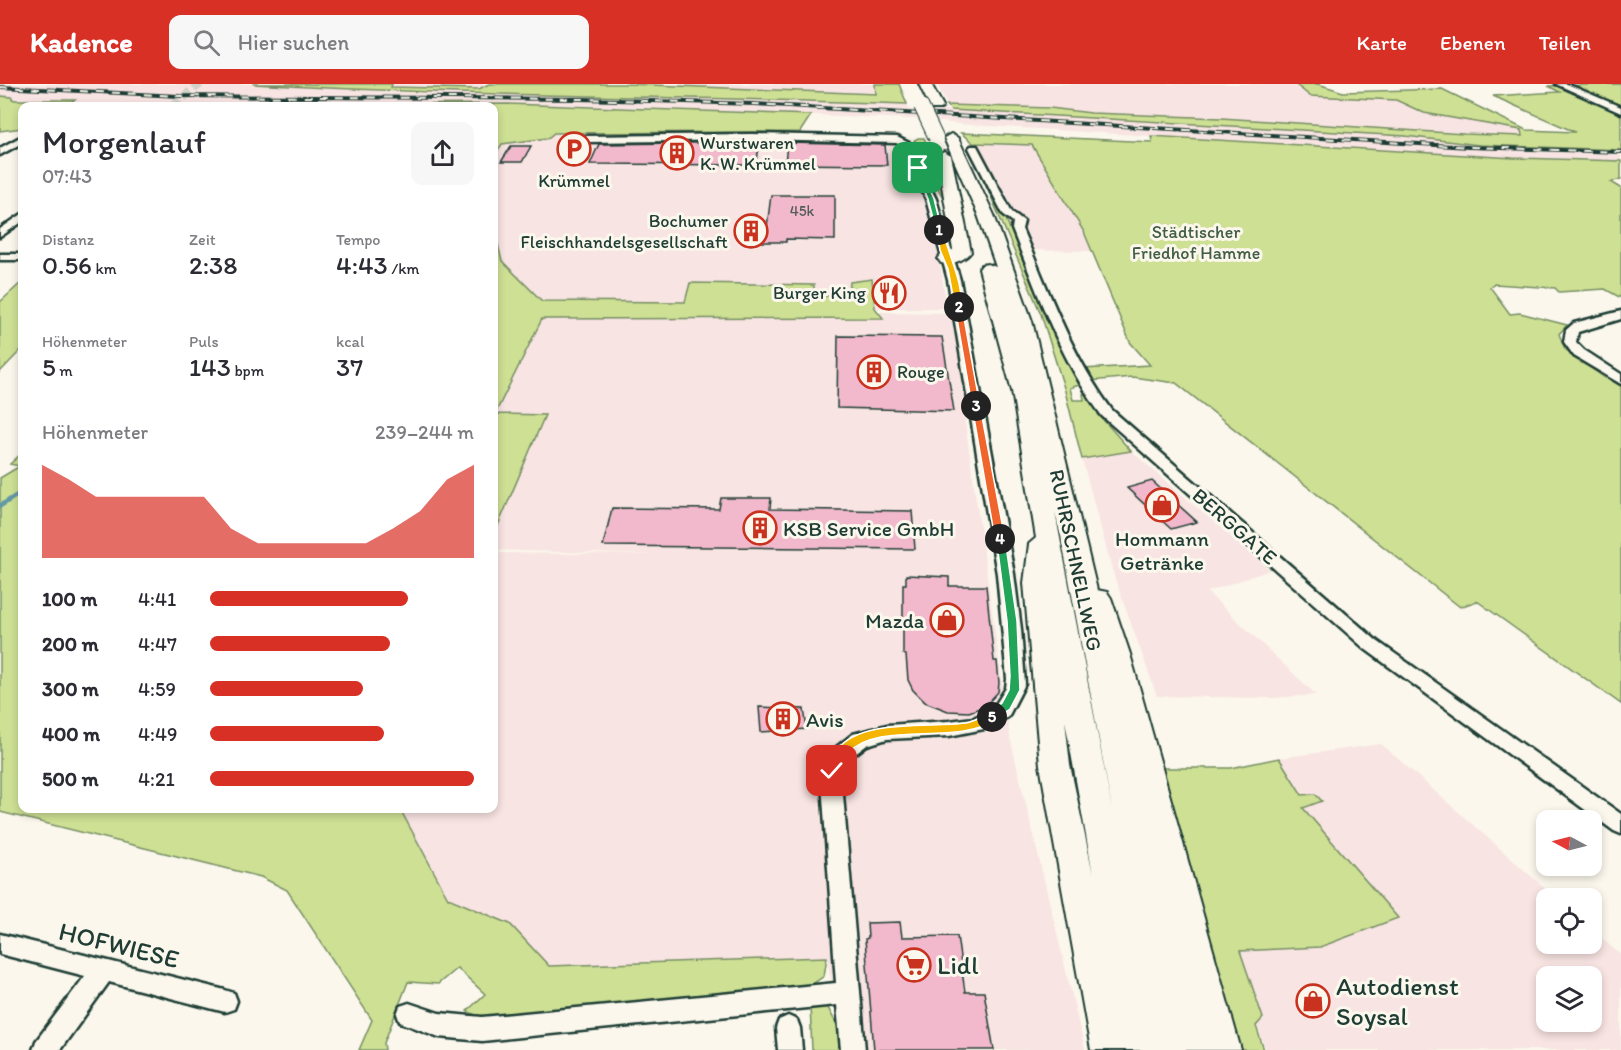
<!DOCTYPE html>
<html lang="de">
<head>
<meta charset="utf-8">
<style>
  :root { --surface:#fff; --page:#f7f7f7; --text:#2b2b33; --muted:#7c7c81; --accent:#d93025 }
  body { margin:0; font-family:Itim,sans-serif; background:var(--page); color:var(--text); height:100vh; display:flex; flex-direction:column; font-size:22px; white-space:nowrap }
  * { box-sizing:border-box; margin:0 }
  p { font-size:20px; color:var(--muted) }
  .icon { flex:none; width:33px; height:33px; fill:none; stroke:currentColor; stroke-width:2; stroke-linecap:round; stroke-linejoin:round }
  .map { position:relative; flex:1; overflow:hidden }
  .drawer { position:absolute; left:18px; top:18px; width:480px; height:711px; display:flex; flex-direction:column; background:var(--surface); border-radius:12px; box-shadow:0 3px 9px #0003 }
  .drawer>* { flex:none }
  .needle { width:39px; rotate:277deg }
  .buttons { position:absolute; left:1536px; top:726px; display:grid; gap:12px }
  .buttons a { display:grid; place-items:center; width:66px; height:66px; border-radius:12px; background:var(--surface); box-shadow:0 3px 9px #0003; font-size:30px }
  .pin { position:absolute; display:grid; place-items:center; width:51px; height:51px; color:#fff; margin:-26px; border-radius:12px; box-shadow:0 3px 9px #0006 }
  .km { position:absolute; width:30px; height:30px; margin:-15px; border-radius:50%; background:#222; color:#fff; font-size:16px; line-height:30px; text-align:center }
  .round { display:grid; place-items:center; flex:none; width:63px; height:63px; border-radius:12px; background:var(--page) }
  .head { display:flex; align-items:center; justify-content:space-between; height:102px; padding:0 24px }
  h1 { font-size:33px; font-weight:600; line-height:45px }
  .metrics { display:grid; grid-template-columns:repeat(3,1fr); gap:9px; height:102px; padding:6px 24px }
  .metrics div { display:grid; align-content:center }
  .metrics b { font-size:26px; font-weight:600 }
  .metrics small { font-size:16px; font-weight:400 }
  .metrics p { font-size:16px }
  .chart { height:168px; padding:12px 24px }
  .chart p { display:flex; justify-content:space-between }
  .chart svg { width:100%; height:108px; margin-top:6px; fill:var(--accent); opacity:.7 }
  ul { padding:0 24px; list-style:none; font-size:20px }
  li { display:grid; grid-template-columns:96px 72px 1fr; align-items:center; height:45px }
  li i { height:15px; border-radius:8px; background:var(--accent) }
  header { display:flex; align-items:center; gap:36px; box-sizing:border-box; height:84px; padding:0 30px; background:var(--accent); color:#fff }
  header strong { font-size:28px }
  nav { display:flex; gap:33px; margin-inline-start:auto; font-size:21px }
  .search { width:420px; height:54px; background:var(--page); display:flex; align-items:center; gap:15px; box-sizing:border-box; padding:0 21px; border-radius:12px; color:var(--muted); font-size:22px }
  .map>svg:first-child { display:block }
</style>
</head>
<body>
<header>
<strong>Kadence</strong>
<div class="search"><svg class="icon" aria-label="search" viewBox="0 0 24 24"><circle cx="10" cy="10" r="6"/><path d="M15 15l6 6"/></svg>Hier suchen</div>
<nav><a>Karte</a><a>Ebenen</a><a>Teilen</a></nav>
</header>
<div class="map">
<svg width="1621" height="966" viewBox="0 0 1621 966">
  <rect width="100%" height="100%" fill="#fbf7ec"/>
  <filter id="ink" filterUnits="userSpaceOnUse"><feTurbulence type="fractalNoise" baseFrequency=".0167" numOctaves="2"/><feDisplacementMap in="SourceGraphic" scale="12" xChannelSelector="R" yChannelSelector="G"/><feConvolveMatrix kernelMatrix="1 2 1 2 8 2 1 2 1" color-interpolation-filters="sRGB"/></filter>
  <g filter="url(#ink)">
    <path fill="#f8e4e2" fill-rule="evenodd" d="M 0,0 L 253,0 L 393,8 L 781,15 L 907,20 L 910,26 L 951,26 L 1405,52 L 1479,61 L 1621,66 L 1621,77 L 1513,74 L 971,41 L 913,35 L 647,24 L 508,20 L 46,22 L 0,16 Z
      M 392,0 L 489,0 L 479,5 L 390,3 Z
      M 626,0 L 874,0 L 877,11 Z
      M 937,0 L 1295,0 L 1310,12 L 1396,16 L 1424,29 L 1521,46 L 1522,52 L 1091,29 L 1050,24 L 947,21 Z
      M 641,47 L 888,50 L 899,59 L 931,125 L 947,224 L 875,224 L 872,195 L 849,212 L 814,212 L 813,201 L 690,200 L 685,218 L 542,217 L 502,177 L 494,144 L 494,72 L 502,60 L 548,54 L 554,49 Z
      M 970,60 L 1032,61 L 1076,134 L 1093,167 L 1020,166 L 998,117 L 972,71 L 975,70 Z
      M 879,228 L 948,229 L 953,232 L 970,334 L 965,338 L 1010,654 L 1085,966 L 839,966 L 838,943 L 827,873 L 549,882 L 510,840 L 448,814 L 400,725 L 494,724 L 494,469 L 661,471 L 494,466 L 494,453 L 544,332 L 495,331 L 542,235 L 882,234 Z
      M 1131,367 L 1270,486 L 1207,508 L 1316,611 L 1271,614 L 1157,612 L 1114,492 L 1082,375 Z
      M 1381,660 L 1556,814 L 1546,814 L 1546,860 L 1592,860 L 1592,846 L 1621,871 L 1621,966 L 1266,966 L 1257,941 L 1263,934 L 1240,867 L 1320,863 L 1398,833 L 1302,724 L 1321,717 L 1302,711 L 1279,674 ZM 1546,892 L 1592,892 L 1592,938 L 1546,938 Z"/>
    <path fill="#cee094" stroke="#768e64" stroke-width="1.5" d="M 253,0 L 392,0 L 391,3 L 479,5 L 489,0 L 626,0 L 876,10 L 875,0 L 899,0 L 907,20 C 689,12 471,13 253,0 Z
      M 1295,0 L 1318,0 L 1343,8 L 1442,5 L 1526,46 L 1575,48 L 1493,12 L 1560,8 L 1548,2 L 1621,0 L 1621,66 L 1479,61 L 1405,52 L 951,26 L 947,21 L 1050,24 L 1091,29 L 1221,34 L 1464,50 L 1522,52 L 1521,46 L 1424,29 L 1396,16 L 1310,12 Z
      M 0,12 L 12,13 L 12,15 L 15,16 L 75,16 L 66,22 L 22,22 L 22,44 L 0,47 Z
      M 508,20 L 811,31 L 800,48 L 554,49 L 548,54 L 502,60 L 494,74 L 494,22 L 228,22 Z
      M 961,49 L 1152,58 L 1151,52 L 1513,74 L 1621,77 L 1621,95 L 1611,98 L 1621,104 L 1621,214 L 1605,205 L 1559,208 L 1555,204 L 1494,200 L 1490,203 L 1510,230 L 1520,229 L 1567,241 L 1559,250 L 1565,265 L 1605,294 L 1621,292 L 1621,620 L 1477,517 L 1460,523 L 1176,299 L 1132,293 L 1090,297 L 1083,285 L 1150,281 L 1130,258 L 1084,148 L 1032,61 L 973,59 Z
      M 918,54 L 924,54 L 936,81 L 944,116 L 914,57 Z
      M 983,94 L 986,95 L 998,117 L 1079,301 L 1070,304 L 1073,316 L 1084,316 L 1083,310 L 1085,310 L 1100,329 L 1098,330 L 1131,367 L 1082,375 L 1065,307 L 1041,230 Z
      M 494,144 L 502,177 L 542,217 L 685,218 L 690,199 L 814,201 L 814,212 L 849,212 L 850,198 L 872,195 L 875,224 L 883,234 L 542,235 L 495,330 L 545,331 L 494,451 Z
      M 22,198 L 22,265 L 0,288 L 0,218 Z
      M 22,369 L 22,724 L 400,725 L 448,814 L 510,840 L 549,882 L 827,873 L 824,892 L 814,899 L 801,904 L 483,935 L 467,927 L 485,910 L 457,884 L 438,900 L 408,898 L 384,959 L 385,966 L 359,966 L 372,936 L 287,806 L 261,793 L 0,728 L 0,394 L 20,382 L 10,380 Z
      M 1279,674 L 1302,711 L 1315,710 L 1322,717 L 1303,724 L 1398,834 L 1320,863 L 1240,867 L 1263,934 L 1256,942 L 1264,966 L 1241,966 L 1159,684 L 1231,684 Z
      M 810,921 L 827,922 L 838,943 L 839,966 L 812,966 Z"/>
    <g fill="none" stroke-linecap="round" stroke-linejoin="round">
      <path stroke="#6298a5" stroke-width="4.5" d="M 0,422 L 22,408"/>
    </g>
    <path fill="#f2b9cc" stroke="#1f3d34" stroke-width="1.5" d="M 760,58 L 756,81 L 590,80 L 599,60 Z
      M 787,59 L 885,61 L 887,81 L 785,80 Z
      M 511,62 L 531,62 L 522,78 L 501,78 Z
      M 771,111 L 835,111 L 835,156 L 786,155 L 786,158 L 762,158 L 764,143 L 767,143 Z
      M 838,252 L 942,253 L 954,327 L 837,324 Z
      M 1152,397 L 1197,438 L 1171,445 L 1127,404 Z
      M 721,414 L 771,414 L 770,425 L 912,427 L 915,465 L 603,462 L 612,424 L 719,425 Z
      M 906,491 L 949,493 L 949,502 L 986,502 L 994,577 L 997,577 L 999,599 L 998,608 L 985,622 L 969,628 L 948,627 L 925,618 L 913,606 L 908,596 L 906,571 L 903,570 L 903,500 L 906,500 Z
      M 759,623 L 804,625 L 807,645 L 761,648 Z
      M 900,838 L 902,853 L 957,852 L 965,908 L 984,908 L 994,966 L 874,966 L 865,855 L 868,854 L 867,839 Z"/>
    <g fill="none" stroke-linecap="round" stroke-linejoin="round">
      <path stroke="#cfd2c7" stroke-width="9" stroke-dasharray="9 4.5" stroke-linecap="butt" d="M 173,22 L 200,0"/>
      <defs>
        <path id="minor" d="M 1556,0 L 1567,0 L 1621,23 L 1621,29 Z
          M 752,50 L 897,53 L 909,59 L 936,115 L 960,196 L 1014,490 L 1021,545 L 1025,600 L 1008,633 L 984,645 L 949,652 L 887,655 L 867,661 L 850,674 L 842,699 L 865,966 L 841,966 L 837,921 L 482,957 L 439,953 L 400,938 L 397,930 L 400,922 L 409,919 L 439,929 L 482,933 L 836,899 L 822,699 L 834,665 L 853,650 L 887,641 L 949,637 L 974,634 L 994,623 L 1006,604 L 1007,595 L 997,490 L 948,196 L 926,115 L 900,61 L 896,59 L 752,56 L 586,58 L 574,61 L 569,58 L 586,52 Z
          M 22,52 L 22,59 L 0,71 L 0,64 Z
          M 971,62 L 977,62 L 1012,128 L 1024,137 L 1022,145 C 1049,207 1071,271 1112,326 L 1377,557 L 1621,730 L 1621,750 L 1614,747 L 1365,565 L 1102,332 C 1060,275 1038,210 1012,145 L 1013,138 L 1003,130 L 969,64 Z
          M 22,130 L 22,138 L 0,153 L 0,145 Z
          M 0,170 L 22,170 L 22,176 L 0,176 Z
          M 1621,227 L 1621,235 L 1578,248 L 1576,258 L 1584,266 L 1621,290 L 1621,300 L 1574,272 L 1564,258 L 1566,246 L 1574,239 Z
          M 0,850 L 225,906 L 234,909 L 237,917 L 234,925 L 225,928 L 109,898 L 60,966 L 33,966 L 36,957 L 85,892 L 0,870 Z
          M 788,932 L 797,936 L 800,944 L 802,966 L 778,966 L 776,944 L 779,936 Z"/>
        <path id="highway" d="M 919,0 L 931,0 L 943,22 L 941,25 L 931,25 Z
          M 951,50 L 958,54 L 994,131 L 1032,237 L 1097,506 L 1107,508 L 1111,514 L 1130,570 L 1241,966 L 1091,966 L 1040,681 L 1024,499 L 1029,460 L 1036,454 L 1012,307 L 979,185 L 982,181 L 988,180 L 996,183 L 978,131 L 944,54 ZM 1055,428 L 1061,452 L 1112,725 L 1111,720 ZM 1065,636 L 1093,790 L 1070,681 Z
          M 944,68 L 951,72 L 971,168 C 964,177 951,181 941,179 L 938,175 L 941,171 L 953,166 L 937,72 Z"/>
      </defs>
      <use href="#minor" stroke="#1f3d34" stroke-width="5"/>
      <use href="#highway" stroke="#1f3d34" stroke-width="4"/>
      <use href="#minor" fill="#fbf7ec" fill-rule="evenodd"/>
      <use href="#highway" fill="#fbf7ec" fill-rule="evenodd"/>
      <defs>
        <path id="rail" d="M 0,3 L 179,12 L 581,15 L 755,20 L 1469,63 L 1621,68"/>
      </defs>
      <use href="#rail" stroke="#1f3d34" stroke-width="4"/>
      <use href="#rail" stroke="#fbf7ec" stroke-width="2" stroke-dasharray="8" stroke-linecap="butt"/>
      <defs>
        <path id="highway-bridge" d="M 921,22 L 936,54"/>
      </defs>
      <use href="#highway-bridge" stroke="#1f3d34" stroke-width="16" stroke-linecap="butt"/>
      <use href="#highway-bridge" stroke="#fbf7ec" stroke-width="14"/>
    </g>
  </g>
  <path fill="#22a559" stroke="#fff" stroke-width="1.5" d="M 916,83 L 920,84 L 934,115 L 942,147 L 936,146 L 928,115 Z"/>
  <path fill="#f5b400" stroke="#fff" stroke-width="1.5" d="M 937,144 L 943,146 C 948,171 964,199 961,224 L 955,223 L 948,185 L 940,166 Z"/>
  <path fill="#f0652b" stroke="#fff" stroke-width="1.5" d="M 959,220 L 962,223 L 980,322 L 976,324 L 972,322 L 955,223 Z"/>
  <path fill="#f0652b" stroke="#fff" stroke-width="1.5" d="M 976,319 L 980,322 L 1005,455 L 1000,457 L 995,455 L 972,322 Z"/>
  <path fill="#22a559" stroke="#fff" stroke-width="1.5" d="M 996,452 L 1005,455 L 1017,537 L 1020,606 L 1010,625 L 992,637 L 987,633 L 1002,619 L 1009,606 L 1010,592 L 1007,537 Z"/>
  <path fill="#f5b400" stroke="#fff" stroke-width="1.5" d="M 992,629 L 996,630 L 996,636 C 955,662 879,636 848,669 C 843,675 840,683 837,690 L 832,691 L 827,687 C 830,680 832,671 837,666 C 860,634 931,644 966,639 C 976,637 983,632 992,629 Z"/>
  <defs>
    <symbol id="parking-ring" viewBox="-11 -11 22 22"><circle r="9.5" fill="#fbf7ec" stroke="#c8321e" stroke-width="1.5"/><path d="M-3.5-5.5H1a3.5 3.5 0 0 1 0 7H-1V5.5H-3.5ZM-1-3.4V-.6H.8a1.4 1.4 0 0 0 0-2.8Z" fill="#c8321e"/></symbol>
    <symbol id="building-ring" viewBox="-11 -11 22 22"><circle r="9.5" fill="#fbf7ec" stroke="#c8321e" stroke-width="1.5"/><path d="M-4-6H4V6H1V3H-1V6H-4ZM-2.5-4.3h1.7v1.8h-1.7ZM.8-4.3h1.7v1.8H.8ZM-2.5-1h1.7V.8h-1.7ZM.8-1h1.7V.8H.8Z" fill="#c8321e"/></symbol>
    <symbol id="restaurant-ring" viewBox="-11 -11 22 22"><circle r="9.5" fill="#fbf7ec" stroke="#c8321e" stroke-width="1.5"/><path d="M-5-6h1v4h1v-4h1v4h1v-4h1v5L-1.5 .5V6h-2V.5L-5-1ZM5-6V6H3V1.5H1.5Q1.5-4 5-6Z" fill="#c8321e"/></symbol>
    <symbol id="shop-ring" viewBox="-11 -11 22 22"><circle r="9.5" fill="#fbf7ec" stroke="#c8321e" stroke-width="1.5"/><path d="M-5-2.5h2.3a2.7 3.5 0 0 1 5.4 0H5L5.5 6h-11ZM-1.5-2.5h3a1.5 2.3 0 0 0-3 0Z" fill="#c8321e"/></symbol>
    <symbol id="supermarket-ring" viewBox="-11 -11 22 22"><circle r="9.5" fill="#fbf7ec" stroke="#c8321e" stroke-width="1.5"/><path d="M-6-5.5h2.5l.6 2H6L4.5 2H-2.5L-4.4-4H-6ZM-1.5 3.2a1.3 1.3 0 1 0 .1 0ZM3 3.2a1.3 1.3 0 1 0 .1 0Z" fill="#c8321e"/></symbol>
  </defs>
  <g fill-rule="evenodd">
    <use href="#parking-ring" x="555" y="46" width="38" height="38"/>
    <use href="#building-ring" x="658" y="50" width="38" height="38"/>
    <use href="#building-ring" x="732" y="128" width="38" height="38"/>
    <use href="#restaurant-ring" x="870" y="190" width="38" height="38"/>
    <use href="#building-ring" x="855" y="269" width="38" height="38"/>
    <use href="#shop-ring" x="1143" y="402" width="38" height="38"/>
    <use href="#building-ring" x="741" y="425" width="38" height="38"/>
    <use href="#shop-ring" x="928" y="517" width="38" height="38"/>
    <use href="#building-ring" x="764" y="616" width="38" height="38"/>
    <use href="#supermarket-ring" x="895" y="862" width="38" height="38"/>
    <use href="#shop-ring" x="1294" y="898" width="38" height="38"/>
  </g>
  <g text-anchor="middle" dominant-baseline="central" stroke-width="6" stroke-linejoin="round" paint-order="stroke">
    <g font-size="15" fill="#545c5a">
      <text x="802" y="127">45k</text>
    </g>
    <g font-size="18" fill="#1f3d34" stroke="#fbf7ec" text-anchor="start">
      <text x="700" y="59">Wurstwaren<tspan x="700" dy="21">K. W. Krümmel</tspan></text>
      <text x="574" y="97" text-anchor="middle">Krümmel</text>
      <text x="728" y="137" text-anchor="end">Bochumer<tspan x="728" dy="21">Fleischhandelsgesellschaft</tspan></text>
      <text x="866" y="209" text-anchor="end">Burger King</text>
      <text x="897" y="288">Rouge</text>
    </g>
    <g font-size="18" fill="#425e47" stroke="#fbf7ec">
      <text x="1196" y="148">Städtischer<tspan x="1196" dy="21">Friedhof Hamme</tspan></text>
    </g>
    <g font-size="21" fill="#1f3d34" stroke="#fbf7ec">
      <text transform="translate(1235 442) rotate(41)">BERGGATE</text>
      <text transform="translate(1076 476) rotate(78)">RUHRSCHNELLWEG</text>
    </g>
    <g font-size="21" fill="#1f3d34" stroke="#fbf7ec" text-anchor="start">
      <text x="783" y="444">KSB Service GmbH</text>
      <text x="1162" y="454" text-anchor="middle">Hommann<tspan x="1162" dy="24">Getränke</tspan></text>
      <text x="924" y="536" text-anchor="end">Mazda</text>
      <text x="806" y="635">Avis</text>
    </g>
    <g font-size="26" fill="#1f3d34" stroke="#fbf7ec">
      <text transform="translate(119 861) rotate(14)">HOFWIESE</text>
    </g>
    <g font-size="26" fill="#1f3d34" stroke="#fbf7ec" text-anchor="start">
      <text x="937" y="881">Lidl</text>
      <text x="1336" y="902">Autodienst<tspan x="1336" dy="30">Soysal</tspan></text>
    </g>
  </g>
</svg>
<div class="buttons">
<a><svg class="needle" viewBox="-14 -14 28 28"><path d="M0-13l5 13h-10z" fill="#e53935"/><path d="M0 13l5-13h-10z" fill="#7c7c81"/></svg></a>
<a><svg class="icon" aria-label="locate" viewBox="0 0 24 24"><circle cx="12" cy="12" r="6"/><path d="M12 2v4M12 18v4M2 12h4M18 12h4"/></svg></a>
<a><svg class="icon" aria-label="layers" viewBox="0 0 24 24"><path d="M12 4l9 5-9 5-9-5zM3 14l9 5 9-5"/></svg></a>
</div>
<div class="pin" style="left:918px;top:84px;background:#1e9e55"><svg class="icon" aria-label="arrive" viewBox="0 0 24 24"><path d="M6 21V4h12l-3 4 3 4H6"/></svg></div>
<div class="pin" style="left:832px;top:687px;background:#d93025"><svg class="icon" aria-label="check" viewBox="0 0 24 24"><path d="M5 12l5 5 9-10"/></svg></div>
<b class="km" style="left:939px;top:146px">1</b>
<b class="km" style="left:959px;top:223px">2</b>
<b class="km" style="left:976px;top:322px">3</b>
<b class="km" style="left:1000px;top:455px">4</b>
<b class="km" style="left:992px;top:633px">5</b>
<section class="drawer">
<div class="head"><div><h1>Morgenlauf</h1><p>07:43</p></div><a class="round"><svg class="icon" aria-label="share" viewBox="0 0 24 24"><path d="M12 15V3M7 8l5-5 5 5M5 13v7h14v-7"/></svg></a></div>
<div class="metrics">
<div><p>Distanz</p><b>0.56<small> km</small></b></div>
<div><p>Zeit</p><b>2:38</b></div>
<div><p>Tempo</p><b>4:43<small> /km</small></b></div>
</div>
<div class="metrics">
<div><p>Höhenmeter</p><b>5<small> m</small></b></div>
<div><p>Puls</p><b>143<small> bpm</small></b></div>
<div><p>kcal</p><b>37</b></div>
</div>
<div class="chart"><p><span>Höhenmeter</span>239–244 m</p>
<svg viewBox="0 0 160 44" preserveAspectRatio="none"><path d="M0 44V6L10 12L20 19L30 19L40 19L50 19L60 19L70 32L80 38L90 38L100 38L110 38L120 38L130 32L140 25L150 12L160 6V44z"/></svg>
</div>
<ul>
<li><b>100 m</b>4:41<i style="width:75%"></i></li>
<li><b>200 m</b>4:47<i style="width:68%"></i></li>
<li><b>300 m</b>4:59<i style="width:58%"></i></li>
<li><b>400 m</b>4:49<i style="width:66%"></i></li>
<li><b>500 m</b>4:21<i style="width:100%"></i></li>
</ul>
</section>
</div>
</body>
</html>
